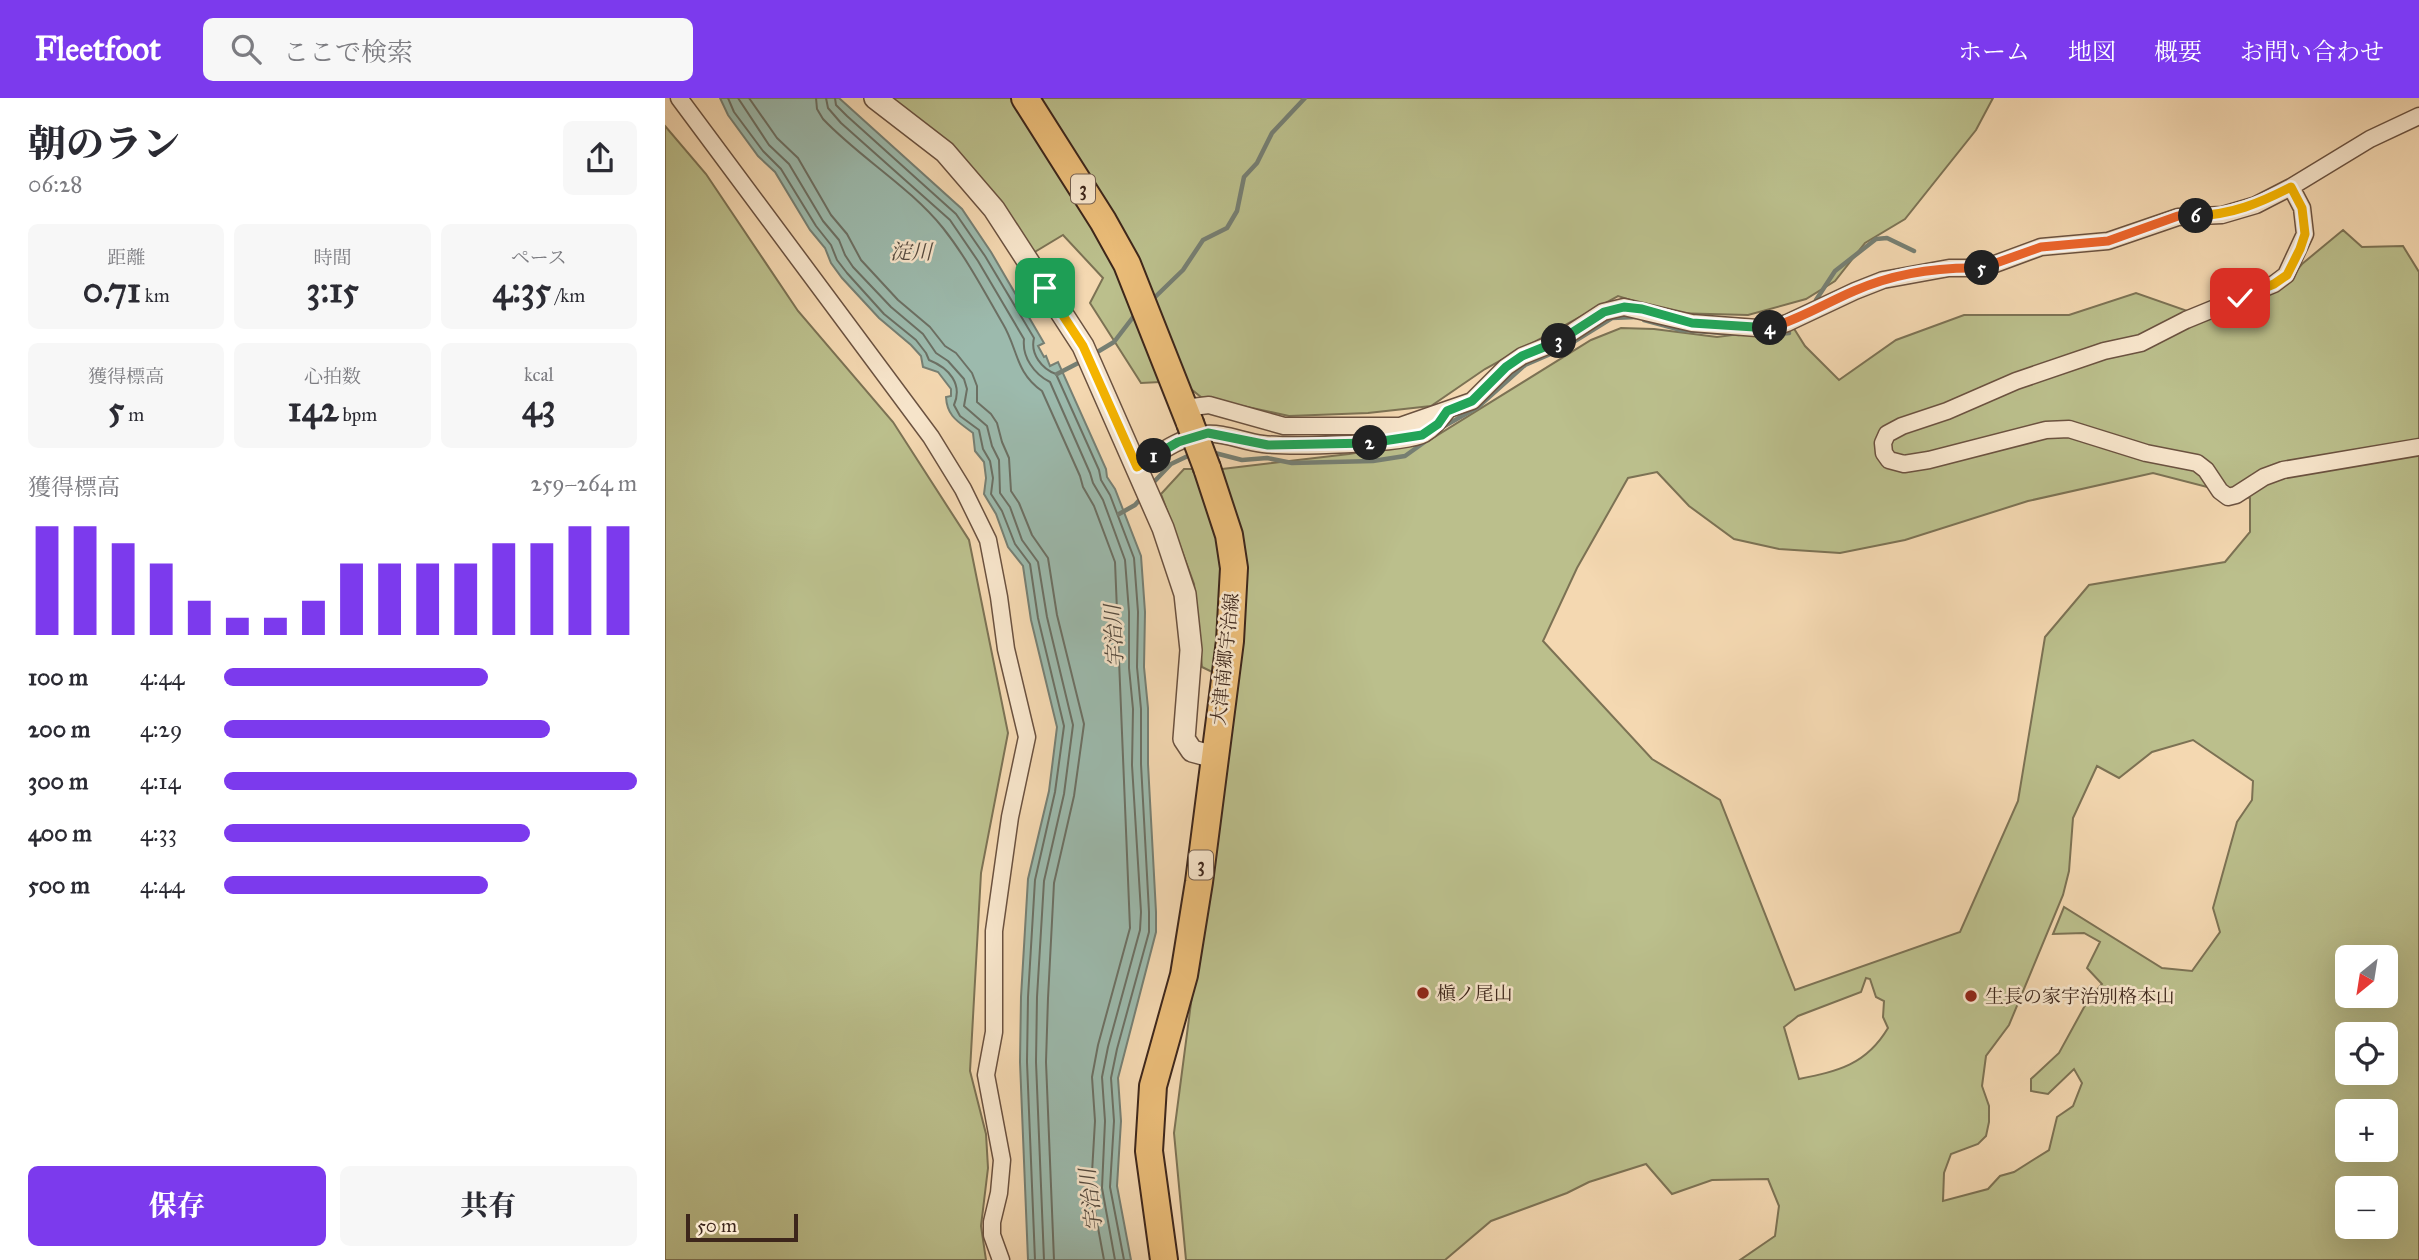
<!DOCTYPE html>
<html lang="ja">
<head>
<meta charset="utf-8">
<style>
  :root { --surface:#fff; --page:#f7f7f7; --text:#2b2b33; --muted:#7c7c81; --accent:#7c3aed }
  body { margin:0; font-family:"IM FELL Great Primer","Noto Serif JP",serif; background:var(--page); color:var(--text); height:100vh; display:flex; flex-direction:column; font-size:26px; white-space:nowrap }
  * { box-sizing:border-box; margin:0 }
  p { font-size:23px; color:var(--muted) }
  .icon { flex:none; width:38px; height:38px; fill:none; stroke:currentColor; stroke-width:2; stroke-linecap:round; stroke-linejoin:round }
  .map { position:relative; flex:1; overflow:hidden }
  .side { display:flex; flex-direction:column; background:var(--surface); width:665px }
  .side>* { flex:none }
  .needle { width:46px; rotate:210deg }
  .buttons { position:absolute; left:1670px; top:847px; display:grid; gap:14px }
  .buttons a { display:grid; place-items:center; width:63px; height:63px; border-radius:10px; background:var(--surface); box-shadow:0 7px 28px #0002; font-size:35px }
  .scale { position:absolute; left:21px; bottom:18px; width:112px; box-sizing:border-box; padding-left:7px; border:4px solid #3d261b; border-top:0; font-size:19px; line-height:24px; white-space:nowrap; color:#3d261b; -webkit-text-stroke:5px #f8e6cc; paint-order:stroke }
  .pin { position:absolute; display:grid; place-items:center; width:60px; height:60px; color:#fff; margin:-30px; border-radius:14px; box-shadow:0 4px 10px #0006 }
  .km { position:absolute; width:35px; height:35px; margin:-18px; border-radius:50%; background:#222; color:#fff; font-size:19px; line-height:35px; text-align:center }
  .round { display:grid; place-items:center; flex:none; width:74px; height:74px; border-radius:10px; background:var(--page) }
  .head { display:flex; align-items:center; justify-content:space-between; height:119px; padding:0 28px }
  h1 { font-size:38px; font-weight:800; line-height:52px }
  .metrics { display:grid; grid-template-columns:repeat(3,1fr); gap:10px; height:119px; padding:7px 28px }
  .metrics div { display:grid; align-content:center; border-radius:10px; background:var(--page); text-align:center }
  .metrics b { font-size:35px; font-weight:800 }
  .metrics small { font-size:19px; font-weight:400 }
  .metrics p { font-size:19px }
  .chart { height:196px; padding:14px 28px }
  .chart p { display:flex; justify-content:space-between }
  .chart svg { width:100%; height:126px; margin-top:7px; stroke:var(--accent); stroke-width:6 }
  .action { display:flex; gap:14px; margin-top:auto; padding:14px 28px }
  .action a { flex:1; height:80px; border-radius:10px; background:var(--accent); color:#fff; font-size:28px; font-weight:800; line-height:80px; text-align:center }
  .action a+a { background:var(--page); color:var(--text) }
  ul { padding:0 28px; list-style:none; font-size:23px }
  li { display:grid; grid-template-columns:112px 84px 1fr; align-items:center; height:52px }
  li i { height:18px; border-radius:9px; background:var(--accent) }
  header { display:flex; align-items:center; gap:42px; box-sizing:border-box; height:98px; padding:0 35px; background:var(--accent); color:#fff }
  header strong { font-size:33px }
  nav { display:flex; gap:38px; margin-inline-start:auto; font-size:24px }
  .search { width:490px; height:63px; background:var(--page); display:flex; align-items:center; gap:18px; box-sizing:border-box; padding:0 24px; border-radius:10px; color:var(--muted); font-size:26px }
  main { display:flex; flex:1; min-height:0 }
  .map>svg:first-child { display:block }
</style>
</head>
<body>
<header>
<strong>Fleetfoot</strong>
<div class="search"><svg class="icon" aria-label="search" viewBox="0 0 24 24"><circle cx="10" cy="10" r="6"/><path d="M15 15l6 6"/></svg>ここで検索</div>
<nav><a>ホーム</a><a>地図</a><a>概要</a><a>お問い合わせ</a></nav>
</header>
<main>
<section class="side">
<div class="head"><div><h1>朝のラン</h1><p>06:28</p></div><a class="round"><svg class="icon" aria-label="share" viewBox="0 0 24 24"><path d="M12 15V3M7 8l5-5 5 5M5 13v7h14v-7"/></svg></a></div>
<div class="metrics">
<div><p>距離</p><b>0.71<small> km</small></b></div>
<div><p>時間</p><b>3:15</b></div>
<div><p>ペース</p><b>4:35<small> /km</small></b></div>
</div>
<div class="metrics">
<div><p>獲得標高</p><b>5<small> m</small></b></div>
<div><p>心拍数</p><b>142<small> bpm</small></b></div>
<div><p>kcal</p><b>43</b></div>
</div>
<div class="chart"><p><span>獲得標高</span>259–264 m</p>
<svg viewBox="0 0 160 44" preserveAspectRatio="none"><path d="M5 44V6M15 44V6M25 44V12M35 44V19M45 44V32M55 44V38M65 44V38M75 44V32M85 44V19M95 44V19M105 44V19M115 44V19M125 44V12M135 44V12M145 44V6M155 44V6"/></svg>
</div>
<ul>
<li><b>100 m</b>4:44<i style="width:64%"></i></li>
<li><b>200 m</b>4:29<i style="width:79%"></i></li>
<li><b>300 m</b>4:14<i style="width:100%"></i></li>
<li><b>400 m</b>4:33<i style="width:74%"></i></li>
<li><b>500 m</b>4:44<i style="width:64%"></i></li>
</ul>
<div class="action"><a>保存</a><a>共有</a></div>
</section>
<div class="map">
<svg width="1754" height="1162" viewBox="0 0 1754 1162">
  <rect width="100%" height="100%" fill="#f4d8b1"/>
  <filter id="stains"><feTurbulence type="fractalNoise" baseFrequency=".00286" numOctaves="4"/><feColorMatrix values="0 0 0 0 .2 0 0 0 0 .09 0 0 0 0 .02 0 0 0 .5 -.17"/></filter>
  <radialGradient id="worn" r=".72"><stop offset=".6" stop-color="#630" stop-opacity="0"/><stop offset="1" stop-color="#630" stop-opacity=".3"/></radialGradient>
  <path fill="#bbbf8c" stroke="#7c7254" stroke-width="2" fill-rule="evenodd" d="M 220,0 L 1328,0 L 1311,32 L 1240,121 L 1200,145 L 1170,183 L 1141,201 L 1083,217 L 1007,215 L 953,198 L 820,271 L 766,308 L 703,315 L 624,318 L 536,299 L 516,283 L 476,285 L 425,205 L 438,180 L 398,137 L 368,155 Z
    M 0,28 L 41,76 L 133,213 L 228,324 L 304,442 L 343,635 L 316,775 L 305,973 L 321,1036 L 323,1070 L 316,1128 L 321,1162 L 0,1162 Z
    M 1678,132 L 1697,149 L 1738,148 L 1754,174 L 1754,1162 L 1075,1162 L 1110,1138 L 1114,1108 L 1103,1081 L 1047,1082 L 1007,1096 L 981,1066 L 924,1084 L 902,1095 L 826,1123 L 780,1162 L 521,1162 L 509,1035 L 568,584 L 537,569 L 529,486 L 496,396 L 519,371 L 557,371 L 684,356 L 763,343 L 926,242 L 956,230 L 989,231 L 1052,239 L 1128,229 L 1140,248 L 1174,282 L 1231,242 L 1299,217 L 1404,217 L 1471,195 L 1545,221 L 1618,189 L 1637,166 ZM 992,374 L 1024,408 L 1069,441 L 1114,451 L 1175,455 L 1240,442 L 1363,403 L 1488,375 L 1585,400 L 1585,434 L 1560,464 L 1424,487 L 1380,539 L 1353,703 L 1295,834 L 1130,892 L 1055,702 L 987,661 L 878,543 L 912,470 L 963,380 ZM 1528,642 L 1588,683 L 1587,702 L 1572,724 L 1548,810 L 1555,834 L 1527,873 L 1497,870 L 1399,809 L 1388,836 L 1419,835 L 1435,844 L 1422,870 L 1437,886 L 1423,902 L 1394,955 L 1366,981 L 1366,993 L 1383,996 L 1409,971 L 1417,985 L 1408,1008 L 1392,1019 L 1384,1052 L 1349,1074 L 1335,1078 L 1323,1091 L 1278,1103 L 1279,1075 L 1286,1056 L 1313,1046 L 1321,1038 L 1324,1024 L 1324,1008 L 1317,988 L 1321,958 L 1344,927 L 1398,797 L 1404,773 L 1408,720 L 1432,668 L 1454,680 L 1487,654 ZM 1682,859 L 1720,859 L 1720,898 L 1682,898 ZM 1201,880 L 1205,881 L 1211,899 L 1219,903 L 1218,919 L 1223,930 C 1201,967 1173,973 1134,981 L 1119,929 L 1133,918 L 1196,894 ZM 1682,936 L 1720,936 L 1720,975 L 1682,975 ZM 1682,1013 L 1720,1013 L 1720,1052 L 1682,1052 ZM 1682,1090 L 1720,1090 L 1720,1129 L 1682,1129 Z"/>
  <path fill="#9cbaad" stroke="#767f73" stroke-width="2" d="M 55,0 L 174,0 L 297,111 L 326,154 L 379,245 L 373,248 L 379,259 L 381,258 L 385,268 L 393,264 L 441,371 L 442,379 L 450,391 L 476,458 L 480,514 L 479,569 L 483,610 L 483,666 L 491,814 L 491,834 L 453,980 L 456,1023 L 452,1088 L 466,1162 L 363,1162 L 355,964 L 356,899 L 363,781 L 384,693 L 392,629 L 366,522 L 358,468 L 343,449 L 331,416 L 319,396 L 321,380 L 319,364 L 310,353 L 308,335 C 294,324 282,319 281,299 L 286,298 L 286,291 L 273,274 L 258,269 L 256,258 L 246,247 L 214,220 L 177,180 L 166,165 L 160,150 L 145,132 L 110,74 L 93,58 L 63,17 Z"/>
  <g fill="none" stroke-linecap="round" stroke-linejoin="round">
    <path stroke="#6c7064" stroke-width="2" d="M 63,0 L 69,14 L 98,53 L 116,71 L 151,128 L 166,147 L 172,162 L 182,175 L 219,216 L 251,242 L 261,255 L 264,262 C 284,270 298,286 289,307 L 295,318 L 314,332 L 318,351 L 325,363 L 328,380 L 326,396 L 337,413 L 350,446 L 365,466 L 373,520 L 399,628 L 390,694 L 370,782 L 363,899 L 362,964 L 370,1162
      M 73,0 L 104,47 L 124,66 L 158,123 L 174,142 L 180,157 L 188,169 L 226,209 L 258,236 L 271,255 L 283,263 L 299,281 L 302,291 L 299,308 L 322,328 L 327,348 L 334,362 L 335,395 L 345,409 L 357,442 L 373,464 L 382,519 L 408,627 L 399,696 L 379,783 L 372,899 L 371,964 L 379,1162
      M 84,0 L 112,40 L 133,60 L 166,117 L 182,136 L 196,162 L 233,202 L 265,229 L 280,248 L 291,255 L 307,275 L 312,288 L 312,304 L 326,316 L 332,325 L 337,344 L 344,360 L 346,393 L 354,405 L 367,437 L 383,460 L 392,517 L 419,626 L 409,698 L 389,785 L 383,900 L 381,964 L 389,1162
      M 151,0 L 152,11 L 158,21 C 195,60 244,88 278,130 C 301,159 319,193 338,226 C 353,251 350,274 377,293 L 415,378 L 418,389 L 429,408 L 450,464 L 465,830 L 433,947 L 427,979 L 430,1023 L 426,1092 L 439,1162
      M 161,0 L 163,10 L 176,25 L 285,122 L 313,163 L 359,241 C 357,259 369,276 385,284 L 425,375 L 428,385 L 438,402 L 460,462 L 464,514 L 464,570 L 468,611 L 467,667 L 476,814 L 475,832 L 443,949 L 437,979 L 440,1023 L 437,1090 L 450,1162
      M 170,0 L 171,7 L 182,18 L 291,116 L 320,158 L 369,240 C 365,256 377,271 391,276 L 434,372 L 436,382 L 445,397 L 469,460 L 473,514 L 472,569 L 476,611 L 476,666 L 484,814 L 484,834 L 452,951 L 446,980 L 449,1023 L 445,1089 L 459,1162"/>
    <path stroke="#767f73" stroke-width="4.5" d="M 487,202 L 518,172 L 538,142 L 562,130 L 572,113 L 579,79 L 592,65 L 607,35 L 640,0
      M 1151,202 L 1170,173 L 1211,141 L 1222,140 L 1249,153
      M 979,222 L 1016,232 L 1074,236
      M 1107,237 L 1124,235
      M 429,256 L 449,244 L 472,214
      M 392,276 L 419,262
      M 776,330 L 813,309 L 860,267 L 897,251 L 947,220 L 971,219
      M 546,354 L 577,362 L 602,360 L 627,365 L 708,363 L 740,358 L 761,343
      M 487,386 L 506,366 L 527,356
      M 454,416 L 470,407 L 478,398"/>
    <defs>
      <path id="minor" d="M 14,0 L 266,339 L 298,391 L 323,442 L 334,499 L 341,551 L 362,639 L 345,719 L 329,833 L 329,934 L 321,977 L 337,1062 L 334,1095 L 327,1124 L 327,1137 L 336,1162
        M 1626,89 L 1637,110 L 1640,136 L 1621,177 L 1609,186 L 1521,222 L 1476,245 L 1439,253 L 1351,283 L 1282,313 L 1237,328 L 1222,336 L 1218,345 L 1219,355 L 1224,362 L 1239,366 L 1264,362 L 1381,332 L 1404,331 L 1481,355 L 1532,365 L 1541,372 L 1555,393 L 1563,399 L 1571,397 L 1599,379 L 1618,372 L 1754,349
        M 519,310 L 544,307 L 619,328 L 735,328 L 807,303 L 841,269 L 857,258 L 892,244 L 938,214 L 959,209 L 1027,225 L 1105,231 L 1122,225 L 1190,193 L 1218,182 L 1284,170 L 1319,170 L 1376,149 L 1443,143 L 1513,119 L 1557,117 L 1591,107 L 1626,89 L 1705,41 L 1754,18
        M 472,369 C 493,356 514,339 540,336 C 558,334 579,344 598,346 C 624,349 739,347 759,336 C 769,330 775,322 782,313"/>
      <path id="tertiary" d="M 210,0 L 280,54 L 329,111 L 418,248 L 498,430 L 520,496 L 526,552 L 519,641 L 527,653 L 549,659"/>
      <path id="primary" d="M 360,0 L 438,123 L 462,166 L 525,325
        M 499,1162 L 484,1053 L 488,988 L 519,877 L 534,784 L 565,543 L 569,470 L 564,437 L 542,370"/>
    </defs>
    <use href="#minor" stroke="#6b5240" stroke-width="19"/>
    <use href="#tertiary" stroke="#6b5240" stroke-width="24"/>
    <use href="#primary" stroke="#3d261b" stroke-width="30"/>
    <use href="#minor" stroke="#f8e6cc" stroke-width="16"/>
    <use href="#tertiary" stroke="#f8e6cc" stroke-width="21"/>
    <use href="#primary" stroke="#eabc78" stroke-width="26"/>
    <defs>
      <path id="primary-bridge" d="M 525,325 L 542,370"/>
    </defs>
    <use href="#primary-bridge" stroke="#3d261b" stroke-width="30" stroke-linecap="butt"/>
    <use href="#primary-bridge" stroke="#eabc78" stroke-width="26"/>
  </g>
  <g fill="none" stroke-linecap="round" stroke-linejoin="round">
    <defs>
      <path id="split-1" d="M 380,190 L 418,248 L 472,369 L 489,358"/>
      <path id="split-2" d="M 489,358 L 513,344 L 543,335 L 603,347 L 705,345"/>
      <path id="split-3" d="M 705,345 L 757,337 L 773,326 L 782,313 L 807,303 L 841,269 L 857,258 L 894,243"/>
      <path id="split-4" d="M 894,243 L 939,214 L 959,209 L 977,211 L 1027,225 L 1105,230"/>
      <path id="split-5" d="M 1105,230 C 1135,221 1161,205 1189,193 C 1229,175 1274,169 1317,170"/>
      <path id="split-6" d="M 1317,170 L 1376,149 L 1443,143 L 1513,118 L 1531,118"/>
      <path id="split-7" d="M 1531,118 C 1568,116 1593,106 1626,89 L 1637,110 L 1640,136 L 1635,151 L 1622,177 L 1609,186 L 1575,200"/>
    </defs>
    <use href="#split-1" stroke="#fff" stroke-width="14"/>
    <use href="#split-2" stroke="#fff" stroke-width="14"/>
    <use href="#split-3" stroke="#fff" stroke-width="14"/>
    <use href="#split-4" stroke="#fff" stroke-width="14"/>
    <use href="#split-5" stroke="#fff" stroke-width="14"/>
    <use href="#split-6" stroke="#fff" stroke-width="14"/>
    <use href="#split-7" stroke="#fff" stroke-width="14"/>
    <use href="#split-1" stroke="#f5b400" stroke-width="9"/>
    <use href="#split-2" stroke="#22a559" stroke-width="9"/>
    <use href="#split-3" stroke="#22a559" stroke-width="9"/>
    <use href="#split-4" stroke="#22a559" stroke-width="9"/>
    <use href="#split-5" stroke="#f0652b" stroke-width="9"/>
    <use href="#split-6" stroke="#f0652b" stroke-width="9"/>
    <use href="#split-7" stroke="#f5b400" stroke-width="9"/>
  </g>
  <g fill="#8f2418" stroke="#f8e6cc" stroke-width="2.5">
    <circle cx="758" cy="895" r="7"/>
    <circle cx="1306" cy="898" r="7"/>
  </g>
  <g text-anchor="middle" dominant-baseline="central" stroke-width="5" stroke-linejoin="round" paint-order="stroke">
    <g fill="#f8e6cc" stroke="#756050" stroke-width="2">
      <rect x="406" y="76.5" width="24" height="29" rx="5"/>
      <rect x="524" y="752.5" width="24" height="29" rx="5"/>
    </g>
    <g font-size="18" font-weight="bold" fill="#3d261b">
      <text x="418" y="91">3</text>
      <text x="536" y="767">3</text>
    </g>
    <g font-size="19" fill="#3d261b" stroke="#f8e6cc">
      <text transform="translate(560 561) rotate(-84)">大津南郷宇治線</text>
    </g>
    <g font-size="19" fill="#3d261b" stroke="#f8e6cc" text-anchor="start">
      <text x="772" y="895">槇ノ尾山</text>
      <text x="1320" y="898">生長の家宇治別格本山</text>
    </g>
    <g font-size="21" font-style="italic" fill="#554b40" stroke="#f8e6cc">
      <text x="246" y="154">淀川</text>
      <text transform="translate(449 538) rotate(-93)">宇治川</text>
      <text transform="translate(426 1102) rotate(-97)">宇治川</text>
    </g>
  </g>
  <rect width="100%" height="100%" filter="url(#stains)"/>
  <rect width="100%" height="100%" fill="url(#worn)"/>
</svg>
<div class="buttons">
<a><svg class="needle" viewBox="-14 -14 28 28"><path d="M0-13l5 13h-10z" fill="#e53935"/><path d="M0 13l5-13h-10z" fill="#7c7c81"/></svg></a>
<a><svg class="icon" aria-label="locate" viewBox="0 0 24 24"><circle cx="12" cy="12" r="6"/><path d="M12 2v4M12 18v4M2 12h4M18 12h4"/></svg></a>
<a>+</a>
<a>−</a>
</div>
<div class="scale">50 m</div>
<div class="pin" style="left:380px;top:190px;background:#1e9e55"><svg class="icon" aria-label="arrive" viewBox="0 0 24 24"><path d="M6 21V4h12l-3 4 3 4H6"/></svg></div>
<div class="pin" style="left:1575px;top:200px;background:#d93025"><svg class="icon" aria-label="check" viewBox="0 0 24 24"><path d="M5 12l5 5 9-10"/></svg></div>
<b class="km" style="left:489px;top:358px">1</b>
<b class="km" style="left:705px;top:345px">2</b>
<b class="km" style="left:894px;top:243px">3</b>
<b class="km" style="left:1105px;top:230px">4</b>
<b class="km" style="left:1317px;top:170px">5</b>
<b class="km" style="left:1531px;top:118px">6</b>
</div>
</main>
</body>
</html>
